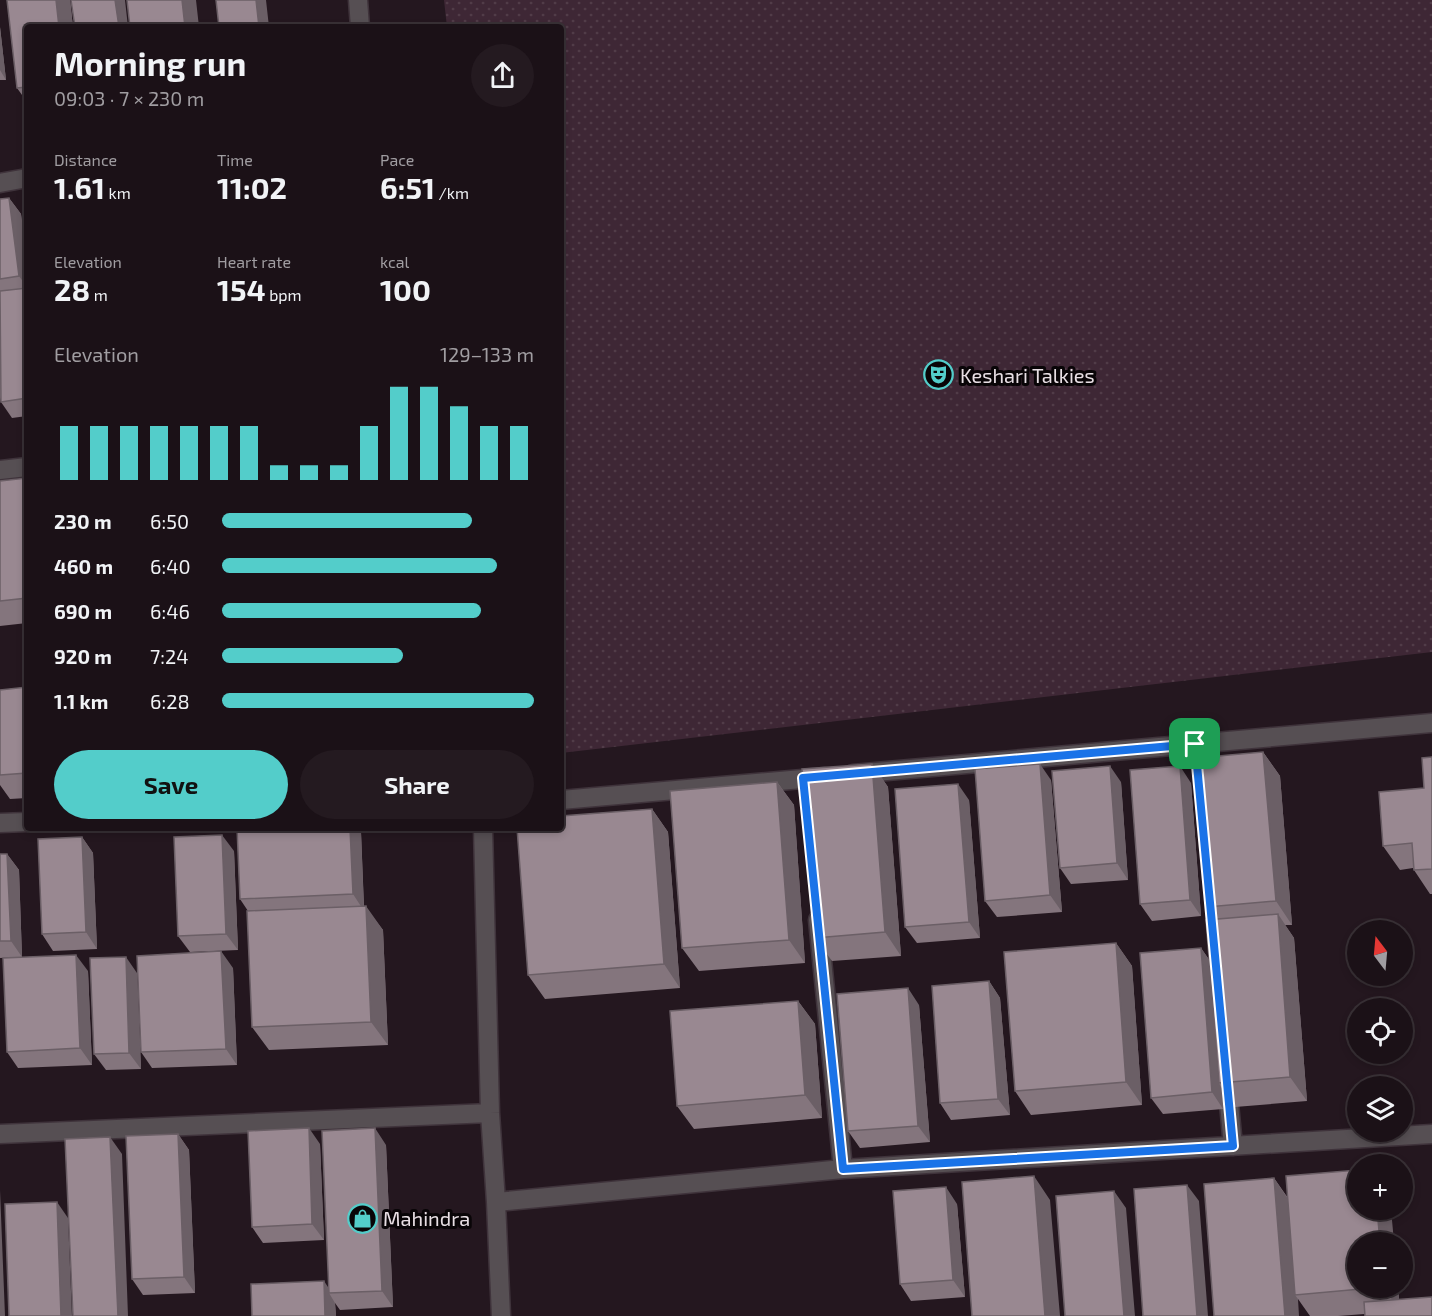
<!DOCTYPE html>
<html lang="en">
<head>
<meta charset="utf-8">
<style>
  :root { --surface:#1b1117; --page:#241a20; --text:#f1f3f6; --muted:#a09da1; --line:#393136; --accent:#53cdca }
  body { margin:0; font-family:"Exo 2",sans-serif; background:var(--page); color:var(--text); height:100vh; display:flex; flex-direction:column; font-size:22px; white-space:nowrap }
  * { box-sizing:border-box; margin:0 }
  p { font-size:20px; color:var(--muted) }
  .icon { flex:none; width:33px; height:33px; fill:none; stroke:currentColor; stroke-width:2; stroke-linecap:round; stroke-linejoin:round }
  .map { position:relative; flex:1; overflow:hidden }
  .panel { position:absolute; left:24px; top:24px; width:540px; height:807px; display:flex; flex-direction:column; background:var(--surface); border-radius:6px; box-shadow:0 3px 9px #0003,0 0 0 2px var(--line) }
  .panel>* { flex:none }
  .needle { width:39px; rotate:344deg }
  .tools { position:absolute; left:1347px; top:920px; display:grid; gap:12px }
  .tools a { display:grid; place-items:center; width:66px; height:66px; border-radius:50%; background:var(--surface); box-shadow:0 3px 9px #0003,0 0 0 2px var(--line); font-size:30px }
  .pin { position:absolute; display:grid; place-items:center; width:51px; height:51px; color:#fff; margin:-26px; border-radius:12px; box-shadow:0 3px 9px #0006 }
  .round { display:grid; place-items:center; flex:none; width:63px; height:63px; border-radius:32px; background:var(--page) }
  .head { display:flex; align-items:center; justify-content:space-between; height:102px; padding:0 30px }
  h1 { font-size:33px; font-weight:700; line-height:45px }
  .figures { display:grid; grid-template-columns:repeat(3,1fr); gap:9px; height:102px; padding:6px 30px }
  .figures div { display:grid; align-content:center }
  .figures b { font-size:30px; font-weight:700 }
  .figures small { font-size:16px; font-weight:400 }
  .figures p { font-size:16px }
  .chart { height:168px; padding:12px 30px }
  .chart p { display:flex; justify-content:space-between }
  .chart svg { width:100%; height:108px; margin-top:6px; stroke:var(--accent); stroke-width:6 }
  .action { display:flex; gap:12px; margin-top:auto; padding:12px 30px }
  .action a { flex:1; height:69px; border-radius:36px; background:var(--accent); color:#111; font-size:24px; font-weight:700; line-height:69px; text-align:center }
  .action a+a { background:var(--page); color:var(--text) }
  ul { padding:0 30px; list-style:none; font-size:20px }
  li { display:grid; grid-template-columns:96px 72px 1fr; align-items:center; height:45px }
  li i { height:15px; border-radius:8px; background:var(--accent) }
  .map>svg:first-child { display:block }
</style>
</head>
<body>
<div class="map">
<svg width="1432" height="1316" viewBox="0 0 1432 1316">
  <defs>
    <pattern id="grass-dots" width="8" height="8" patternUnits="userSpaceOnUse" patternTransform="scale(1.5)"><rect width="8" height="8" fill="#3e2735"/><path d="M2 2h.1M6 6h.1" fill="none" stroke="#513c48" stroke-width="1.8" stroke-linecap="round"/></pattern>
  </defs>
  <rect width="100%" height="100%" fill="#24171f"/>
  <path fill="url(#grass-dots)" d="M 444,0 L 1432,0 L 1432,652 L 561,753 L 561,27 L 447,27 Z"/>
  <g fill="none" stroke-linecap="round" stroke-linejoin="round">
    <defs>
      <path id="minor" d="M 358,0 L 360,27
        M 0,183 L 27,178
        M 0,470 L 27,467
        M 853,774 L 1432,723
        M 561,800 L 825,777
        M 0,823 L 27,822
        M 483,828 L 490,1113 L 496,1202 L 501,1316
        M 818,920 L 843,1169
        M 1226,1072 L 1233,1146
        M 0,1134 L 490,1113
        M 496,1202 L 843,1169 L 1432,1134"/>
    </defs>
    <use href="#minor" stroke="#3f333b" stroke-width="21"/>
    <use href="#minor" stroke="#564f53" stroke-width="18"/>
  </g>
  <path fill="#84757d" d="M 7,0 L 70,0 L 73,27 L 27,27 L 27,102 L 17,88 Z
    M 0,27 L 6,80 L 0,80 Z
    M 9,198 L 21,214 L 27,263 L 27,416 L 12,418 L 1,402 L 0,397 L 0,199 Z
    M 27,478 L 27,623 L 0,626 L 0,481 Z
    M 27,687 L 27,798 L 10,799 L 0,785 L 0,690 Z
    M 1263,752 L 1280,776 L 1292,925 L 1285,925 L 1294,938 L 1307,1101 L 1235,1107 L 1221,1087 L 1223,1109 L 1163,1114 L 1151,1098 L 1201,948 L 1210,961 L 1216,919 L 1207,907 Z
    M 1432,757 L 1432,894 L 1430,894 L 1414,870 L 1413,868 L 1400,870 L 1383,846 L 1424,788 Z
    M 872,764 L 888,787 L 901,956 L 832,961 L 815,938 Z
    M 1051,780 L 1062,912 L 997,917 L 985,901 Z
    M 777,782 L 794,805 L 805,963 L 699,971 L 682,948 Z
    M 1121,782 L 1128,880 L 1071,884 L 1060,868 Z
    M 1191,783 L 1201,916 L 1152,921 L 1140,904 Z
    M 969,800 L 980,938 L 917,943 L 905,927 Z
    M 652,809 L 668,832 L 680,988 L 545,999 L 528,975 Z
    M 361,832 L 364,906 L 383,930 L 388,1045 L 269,1050 L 252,1027 L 248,911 L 240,899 Z
    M 82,837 L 93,853 L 97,949 L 53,951 L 42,934 Z
    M 234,851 L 238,950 L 190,952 L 178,936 Z
    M 0,854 L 7,854 L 19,870 L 22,957 L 0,958 Z
    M 1116,943 L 1132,966 L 1142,1105 L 1031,1115 L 1015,1091 Z
    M 233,968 L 237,1065 L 152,1068 L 141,1052 Z
    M 88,971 L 92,1065 L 18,1068 L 7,1052 Z
    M 137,973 L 141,1069 L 106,1070 L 94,1054 Z
    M 989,981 L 1000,998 L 1010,1115 L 951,1120 L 940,1103 Z
    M 798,1001 L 815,1024 L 822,1118 L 694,1129 L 677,1106 Z
    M 919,1005 L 930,1142 L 860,1148 L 848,1131 Z
    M 178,1134 L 189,1150 L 195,1293 L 143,1295 L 132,1279 Z
    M 320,1144 L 324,1240 L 263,1243 L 252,1227 Z
    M 386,1145 L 393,1307 L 340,1310 L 335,1303 L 336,1316 L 252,1316 L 328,1288 Z
    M 1274,1178 L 1288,1198 L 1398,1287 L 1399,1299 L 1365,1314 L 1338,1316 L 1310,1316 L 1298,1299 L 1214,1316 Z
    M 957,1204 L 965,1297 L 911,1301 L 900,1284 Z"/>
  <path fill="#6b5f66" d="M 56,0 L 70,0 L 73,27 L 59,27 Z
    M 115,0 L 125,0 L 128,27 L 119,27 Z
    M 182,0 L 196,0 L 199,27 L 185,27 Z
    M 256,0 L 266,0 L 269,27 L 259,27 Z
    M 0,27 L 6,80 L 0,70 Z
    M 9,198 L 21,214 L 27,263 L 27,287 L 19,276 Z
    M 1263,752 L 1280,776 L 1292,925 L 1276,901 Z
    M 872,764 L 888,787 L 901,956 L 885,932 Z
    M 1040,764 L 1051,780 L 1062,912 L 1050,895 Z
    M 1110,766 L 1121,782 L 1128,880 L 1117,863 Z
    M 1180,766 L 1191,783 L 1201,916 L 1190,900 Z
    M 777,782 L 794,805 L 805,963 L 789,940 Z
    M 958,784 L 969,800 L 980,938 L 969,922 Z
    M 652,809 L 668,832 L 680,988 L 664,964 Z
    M 350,828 L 359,828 L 361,832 L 364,911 L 353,894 Z
    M 222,835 L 234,851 L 238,950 L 226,934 Z
    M 82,837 L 93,853 L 97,949 L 86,932 Z
    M 7,854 L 19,870 L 22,957 L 11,941 Z
    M 366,906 L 383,930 L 388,1045 L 371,1022 Z
    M 1278,914 L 1294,938 L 1307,1101 L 1290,1077 Z
    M 1116,943 L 1132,966 L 1142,1105 L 1126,1082 Z
    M 1201,948 L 1212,964 L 1219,1083 L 1221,1087 L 1223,1109 L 1212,1092 Z
    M 221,951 L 233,968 L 237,1065 L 226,1049 Z
    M 76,955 L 88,971 L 92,1065 L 80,1048 Z
    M 126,957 L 137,973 L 141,1069 L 129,1053 Z
    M 989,981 L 1000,998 L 1010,1115 L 998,1099 Z
    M 908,988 L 919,1005 L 930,1142 L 918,1126 Z
    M 798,1001 L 815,1024 L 822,1118 L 805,1095 Z
    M 309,1128 L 320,1144 L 324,1240 L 312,1224 Z
    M 375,1128 L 386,1145 L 393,1307 L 382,1291 Z
    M 178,1134 L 189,1150 L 195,1293 L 184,1277 Z
    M 110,1137 L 122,1154 L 128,1316 L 118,1316 Z
    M 1034,1176 L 1050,1200 L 1060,1316 L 1045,1316 Z
    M 1274,1178 L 1290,1202 L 1295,1295 L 1298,1299 L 1299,1316 L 1285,1316 Z
    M 1187,1185 L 1199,1201 L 1208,1316 L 1197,1316 Z
    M 946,1187 L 957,1204 L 965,1297 L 953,1280 Z
    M 0,1190 L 5,1316 L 0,1316 Z
    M 1114,1191 L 1126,1208 L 1135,1316 L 1124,1316 Z
    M 57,1202 L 68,1218 L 72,1316 L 61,1316 Z
    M 1377,1209 L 1391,1209 L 1394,1242 L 1380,1242 Z
    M 324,1281 L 332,1293 L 329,1293 L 335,1303 L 336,1316 L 325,1316 Z
    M 1383,1287 L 1398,1287 L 1400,1311 Z"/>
  <path fill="#998891" stroke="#6b5f66" stroke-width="1.5" d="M 7,0 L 56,0 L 59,27 L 27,27 L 27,87 L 17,88 Z
    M 71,0 L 115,0 L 119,27 L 75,27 Z
    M 127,0 L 182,0 L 185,27 L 130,27 Z
    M 216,0 L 256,0 L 259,27 L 219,27 Z
    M 9,198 L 19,276 L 0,279 L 0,199 Z
    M 27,288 L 27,398 L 1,402 L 0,291 Z
    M 27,478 L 27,598 L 0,601 L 0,481 Z
    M 27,687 L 27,773 L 0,775 L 0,690 Z
    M 1263,752 L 1276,901 L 1207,907 L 1196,758 Z
    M 1432,757 L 1432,869 L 1414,870 L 1412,843 L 1383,846 L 1379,792 L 1424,788 L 1422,758 Z
    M 872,764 L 885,932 L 815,938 L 802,769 Z
    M 1040,764 L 1050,895 L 985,901 L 975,769 Z
    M 1110,766 L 1117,863 L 1060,868 L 1052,771 Z
    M 1180,766 L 1190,900 L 1140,904 L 1130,770 Z
    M 777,782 L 789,940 L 682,948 L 670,791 Z
    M 958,784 L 969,922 L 905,927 L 895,789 Z
    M 652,809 L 664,964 L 528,975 L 517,828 L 561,828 L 561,816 Z
    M 237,828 L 350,828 L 353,894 L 240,899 Z
    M 222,835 L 226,934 L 178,936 L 174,837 Z
    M 82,837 L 86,932 L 42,934 L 38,839 Z
    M 0,854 L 7,854 L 11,941 L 0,941 Z
    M 366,906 L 371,1022 L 252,1027 L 247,911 Z
    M 1278,914 L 1290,1077 L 1219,1083 L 1206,920 Z
    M 1116,943 L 1126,1082 L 1015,1091 L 1004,952 Z
    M 1201,948 L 1212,1092 L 1151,1098 L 1140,953 Z
    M 221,951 L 226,1049 L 141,1052 L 137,956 Z
    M 76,955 L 80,1048 L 7,1052 L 3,958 Z
    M 126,957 L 129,1053 L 94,1054 L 90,958 Z
    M 989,981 L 998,1099 L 940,1103 L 932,986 Z
    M 908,988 L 918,1126 L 848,1131 L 837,994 Z
    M 798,1001 L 805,1095 L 677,1106 L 670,1011 Z
    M 309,1128 L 312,1224 L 252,1227 L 248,1131 Z
    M 375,1128 L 382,1291 L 329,1293 L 322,1131 Z
    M 178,1134 L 184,1277 L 132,1279 L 126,1136 Z
    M 110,1137 L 118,1316 L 73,1316 L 65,1139 Z
    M 1358,1170 L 1358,1209 L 1377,1209 L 1380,1242 L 1358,1242 L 1358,1287 L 1383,1287 L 1295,1295 L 1286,1176 Z
    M 1034,1176 L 1045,1316 L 972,1316 L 962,1182 Z
    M 1274,1178 L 1285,1316 L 1214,1316 L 1204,1184 Z
    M 1187,1185 L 1197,1316 L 1143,1316 L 1134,1189 Z
    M 946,1187 L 953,1280 L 900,1284 L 893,1191 Z
    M 1114,1191 L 1124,1316 L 1065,1316 L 1056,1196 Z
    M 57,1202 L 61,1316 L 9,1316 L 5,1204 Z
    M 324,1281 L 325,1316 L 252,1316 L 251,1284 Z
    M 1432,1297 L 1432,1316 L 1365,1316 L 1364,1302 Z"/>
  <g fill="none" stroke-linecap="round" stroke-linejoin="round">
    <defs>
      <path id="route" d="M 1195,744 L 1233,1146 L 843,1169 L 803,778 Z"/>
    </defs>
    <use href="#route" stroke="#fff" stroke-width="12"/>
    <use href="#route" stroke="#1a73e8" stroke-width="8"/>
  </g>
  <defs>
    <symbol id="theatre-ring" viewBox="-11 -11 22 22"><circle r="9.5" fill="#090507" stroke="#53cdca" stroke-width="1.5"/><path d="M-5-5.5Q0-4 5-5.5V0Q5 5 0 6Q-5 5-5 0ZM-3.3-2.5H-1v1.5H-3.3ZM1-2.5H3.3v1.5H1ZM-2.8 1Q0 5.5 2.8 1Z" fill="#53cdca"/></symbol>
    <symbol id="shop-ring" viewBox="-11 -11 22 22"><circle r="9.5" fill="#090507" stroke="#53cdca" stroke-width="1.5"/><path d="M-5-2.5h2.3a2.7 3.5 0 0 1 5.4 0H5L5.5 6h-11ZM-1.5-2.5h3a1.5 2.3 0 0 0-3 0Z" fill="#53cdca"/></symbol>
  </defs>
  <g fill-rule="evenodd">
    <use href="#theatre-ring" x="922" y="358" width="33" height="33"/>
    <use href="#shop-ring" x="346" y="1202" width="33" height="33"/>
  </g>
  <g text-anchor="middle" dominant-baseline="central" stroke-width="6" stroke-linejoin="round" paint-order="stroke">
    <g font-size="20" fill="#e8dfe4" stroke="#090507" text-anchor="start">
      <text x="960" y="375">Keshari Talkies</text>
      <text x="383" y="1218">Mahindra</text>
    </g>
  </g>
</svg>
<div class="tools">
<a><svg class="needle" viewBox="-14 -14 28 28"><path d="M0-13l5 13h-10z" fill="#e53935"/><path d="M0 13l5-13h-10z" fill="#a09da1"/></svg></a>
<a><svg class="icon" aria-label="locate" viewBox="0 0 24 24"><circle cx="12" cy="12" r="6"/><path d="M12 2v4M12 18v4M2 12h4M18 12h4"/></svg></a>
<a><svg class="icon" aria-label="layers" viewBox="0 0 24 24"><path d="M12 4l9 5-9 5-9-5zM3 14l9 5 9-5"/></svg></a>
<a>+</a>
<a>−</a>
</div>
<div class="pin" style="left:1195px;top:744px;background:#1e9e55"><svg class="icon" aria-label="arrive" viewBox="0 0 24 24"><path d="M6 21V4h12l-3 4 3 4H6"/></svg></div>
<section class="panel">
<div class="head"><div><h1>Morning run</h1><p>09:03 · 7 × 230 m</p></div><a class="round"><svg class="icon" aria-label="share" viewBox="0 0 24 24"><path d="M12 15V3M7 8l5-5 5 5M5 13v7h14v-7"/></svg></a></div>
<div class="figures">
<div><p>Distance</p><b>1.61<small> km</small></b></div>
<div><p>Time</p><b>11:02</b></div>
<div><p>Pace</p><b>6:51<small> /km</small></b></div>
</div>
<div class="figures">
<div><p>Elevation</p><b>28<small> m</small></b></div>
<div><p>Heart rate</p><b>154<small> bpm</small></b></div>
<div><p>kcal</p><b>100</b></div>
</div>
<div class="chart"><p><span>Elevation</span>129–133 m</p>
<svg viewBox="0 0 160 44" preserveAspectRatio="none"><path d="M5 44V22M15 44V22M25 44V22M35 44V22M45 44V22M55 44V22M65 44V22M75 44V38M85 44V38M95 44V38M105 44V22M115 44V6M125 44V6M135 44V14M145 44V22M155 44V22"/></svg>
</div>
<ul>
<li><b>230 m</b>6:50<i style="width:80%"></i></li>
<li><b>460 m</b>6:40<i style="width:88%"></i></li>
<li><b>690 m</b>6:46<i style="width:83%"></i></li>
<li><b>920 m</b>7:24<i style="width:58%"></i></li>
<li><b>1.1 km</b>6:28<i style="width:100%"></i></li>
</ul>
<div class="action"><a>Save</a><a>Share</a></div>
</section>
</div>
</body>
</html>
